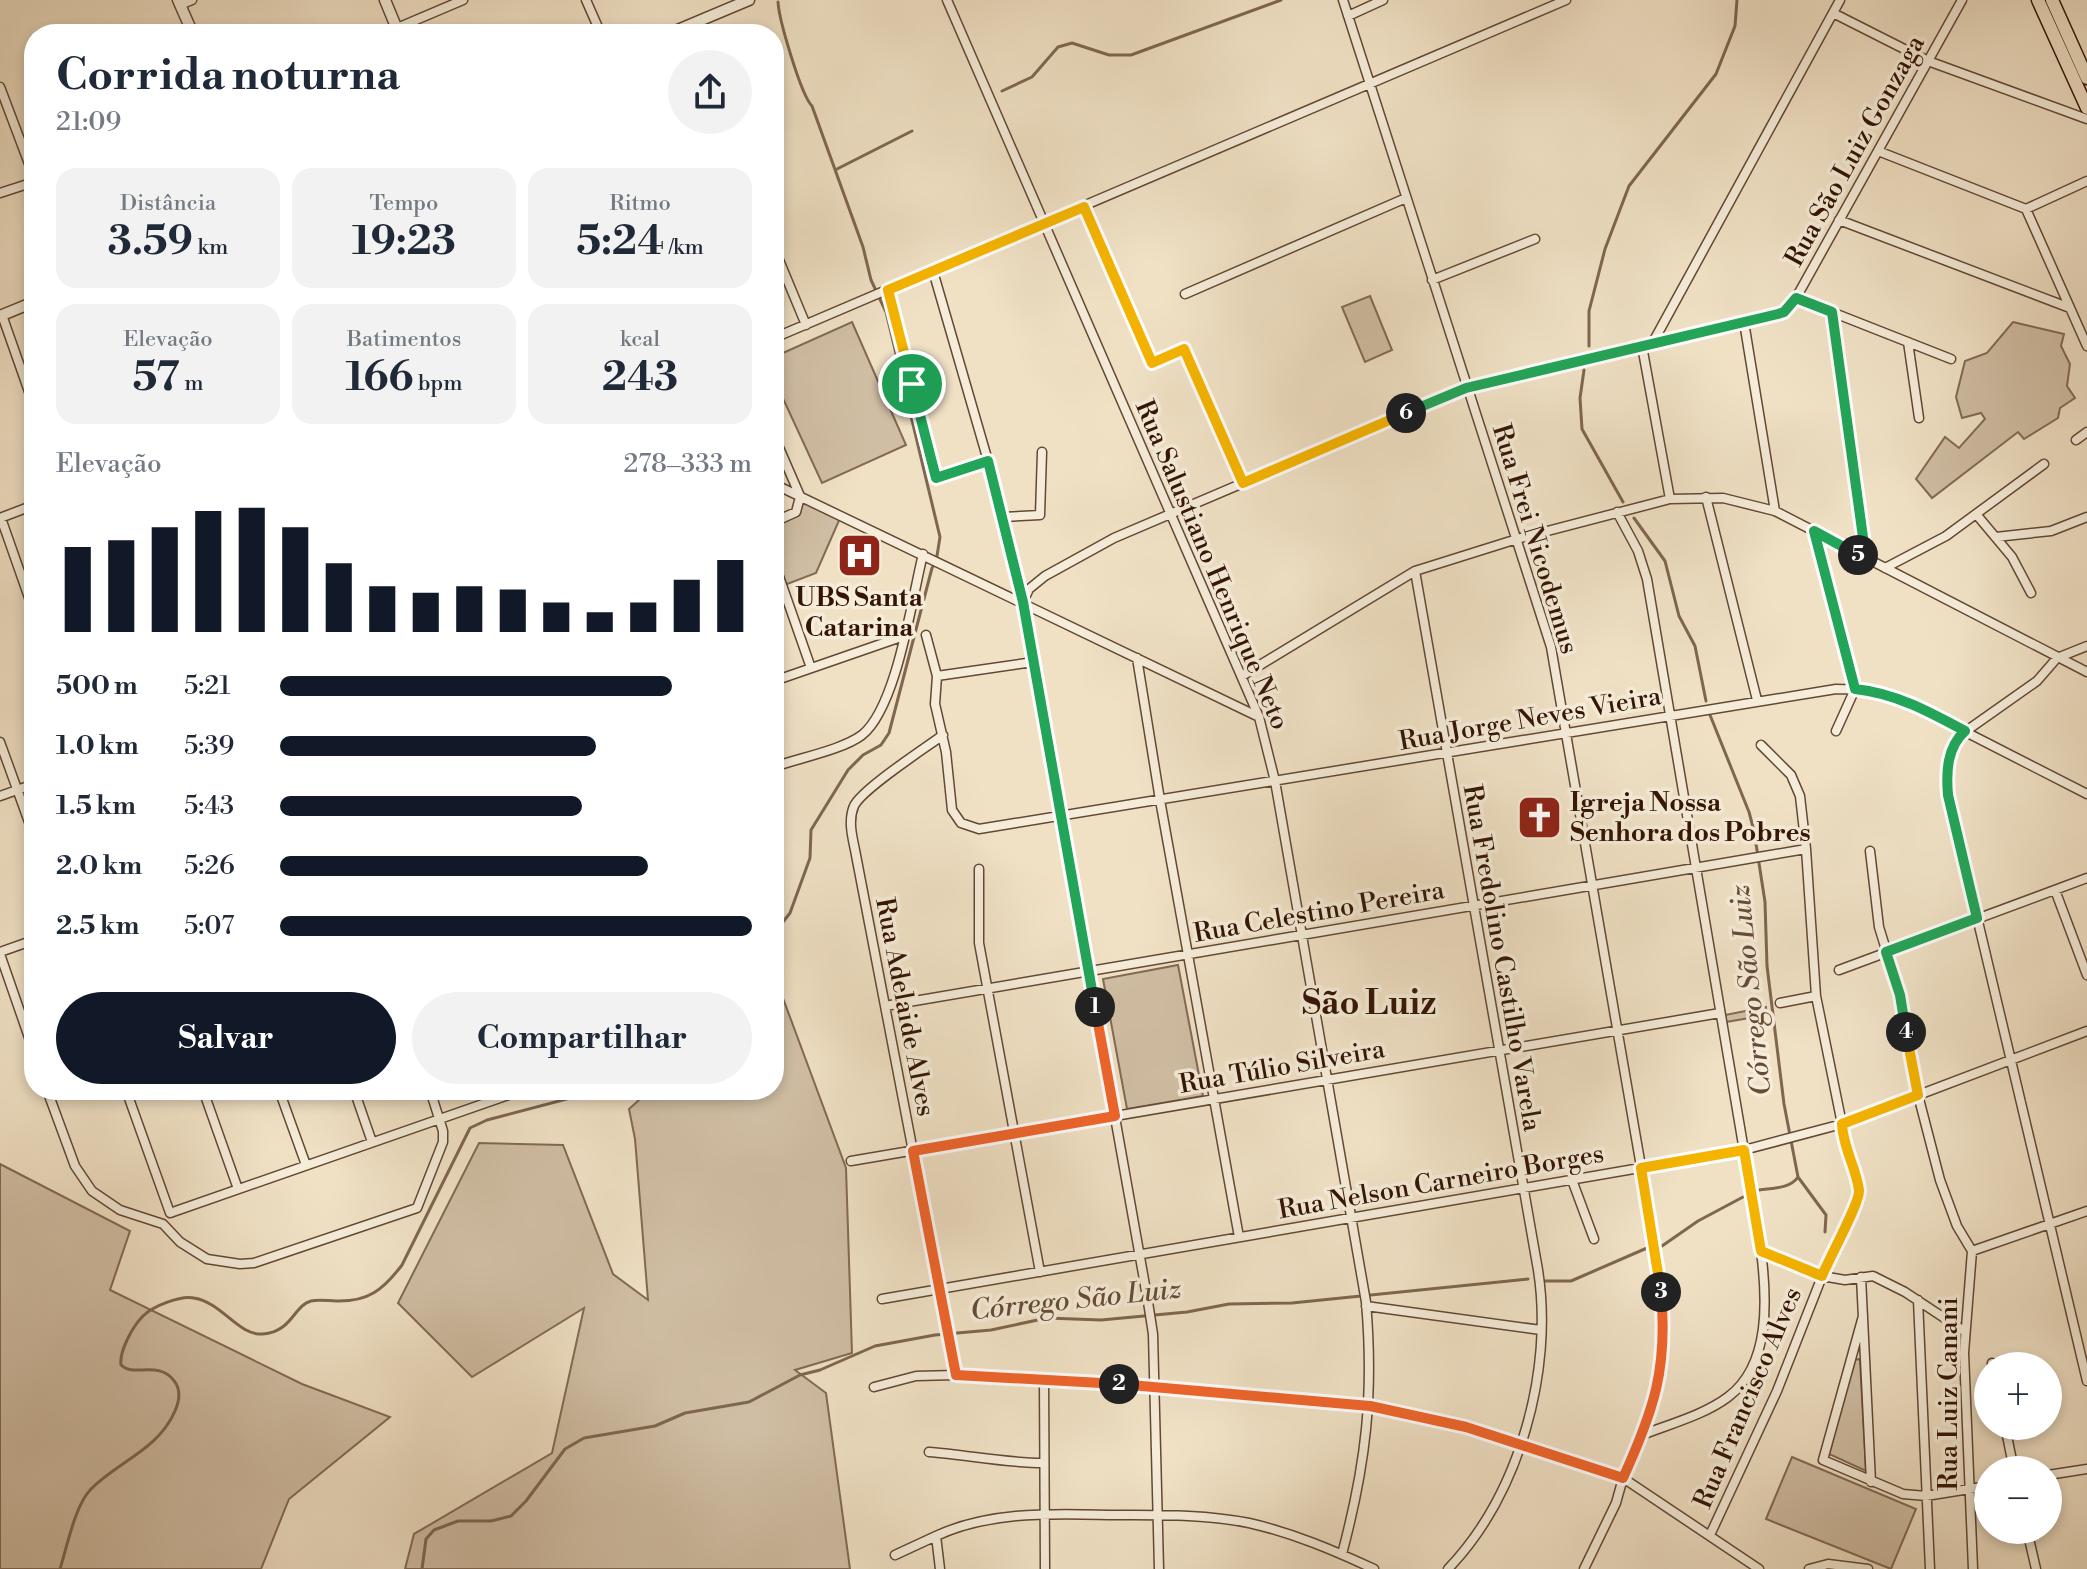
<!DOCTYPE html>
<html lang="pt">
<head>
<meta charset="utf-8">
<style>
  :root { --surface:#fff; --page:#f2f2f3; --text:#1f2937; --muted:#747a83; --accent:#111827 }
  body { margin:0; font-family:"Libre Bodoni",serif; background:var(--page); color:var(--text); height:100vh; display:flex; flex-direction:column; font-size:30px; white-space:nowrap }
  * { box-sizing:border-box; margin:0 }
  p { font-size:26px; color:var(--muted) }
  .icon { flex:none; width:44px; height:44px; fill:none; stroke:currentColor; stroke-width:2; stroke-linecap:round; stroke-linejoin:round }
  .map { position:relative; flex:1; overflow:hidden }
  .details { position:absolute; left:24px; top:24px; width:760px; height:1076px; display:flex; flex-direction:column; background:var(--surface); border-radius:32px; box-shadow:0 4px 12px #0003 }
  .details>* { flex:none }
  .fabs { position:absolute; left:1974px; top:1352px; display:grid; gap:16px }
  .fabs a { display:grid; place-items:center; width:88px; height:88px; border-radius:50%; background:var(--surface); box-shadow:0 4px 12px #0003; font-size:40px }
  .pin { position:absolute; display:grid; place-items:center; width:68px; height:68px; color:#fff; margin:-34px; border:4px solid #fff; border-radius:50%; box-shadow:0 2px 8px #0007 }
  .km { position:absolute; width:40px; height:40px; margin:-20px; border-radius:50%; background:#222; color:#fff; font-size:22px; line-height:40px; text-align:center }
  .round { display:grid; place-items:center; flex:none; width:84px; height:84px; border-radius:42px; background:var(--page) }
  .head { display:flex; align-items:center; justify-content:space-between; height:136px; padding:0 32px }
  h1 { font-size:44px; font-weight:800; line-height:60px }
  .metrics { display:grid; grid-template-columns:repeat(3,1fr); gap:12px; height:136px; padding:8px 32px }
  .metrics div { display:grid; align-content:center; border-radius:20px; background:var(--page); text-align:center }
  .metrics b { font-size:40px; font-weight:800 }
  .metrics small { font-size:22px; font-weight:400 }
  .metrics p { font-size:22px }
  .chart { height:224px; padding:16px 32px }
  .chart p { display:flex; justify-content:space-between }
  .chart svg { width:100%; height:144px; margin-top:8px; stroke:var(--accent); stroke-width:6 }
  .cta { display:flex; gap:16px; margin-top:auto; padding:16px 32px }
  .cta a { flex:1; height:92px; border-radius:48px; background:var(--accent); color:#fff; font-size:32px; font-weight:800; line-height:92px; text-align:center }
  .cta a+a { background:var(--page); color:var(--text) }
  ul { padding:0 32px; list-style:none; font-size:26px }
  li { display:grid; grid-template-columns:128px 96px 1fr; align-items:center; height:60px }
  li i { height:20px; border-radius:10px; background:var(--accent) }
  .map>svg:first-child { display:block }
</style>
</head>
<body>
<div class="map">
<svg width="2087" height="1569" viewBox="0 0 2087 1569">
  <rect width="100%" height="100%" fill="#f0e1c5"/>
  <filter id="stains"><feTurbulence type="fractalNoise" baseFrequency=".0025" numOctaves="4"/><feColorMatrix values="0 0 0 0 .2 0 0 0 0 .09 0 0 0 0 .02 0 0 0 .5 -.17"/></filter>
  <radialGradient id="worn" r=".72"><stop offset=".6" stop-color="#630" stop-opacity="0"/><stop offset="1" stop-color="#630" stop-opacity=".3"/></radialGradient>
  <path fill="#d0bea4" stroke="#826a54" stroke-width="2" d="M 1370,296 L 1392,350 L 1365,362 L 1342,307 Z
    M 852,322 L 906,445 L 822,483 L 774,379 L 774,357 Z
    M 2013,322 L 2064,334 L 2061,346 L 2070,364 L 2067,386 L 2075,398 L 2060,408 L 2058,418 L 2024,439 L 2018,432 L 1932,498 L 1916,479 L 1945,437 L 1959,448 L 1985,419 L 1981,413 L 1962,418 L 1956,397 L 1965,361 L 1987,353 Z
    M 800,497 L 841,516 L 816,573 L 782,586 L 774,562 L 774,522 L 789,517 Z
    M 1178,965 L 1203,1096 L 1127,1109 L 1103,979 Z
    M 774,974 L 846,1168 L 852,1353 L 795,1370 L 826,1393 L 850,1569 L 405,1569 L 414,1534 L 552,1453 L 584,1308 L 472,1377 L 398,1303 L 479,1143 L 563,1145 L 613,1274 L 648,1300 L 635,1139 L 629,1109 L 650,1090 L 774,1090 Z
    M 1766,1007 L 1767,1015 L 1726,1022 L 1725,1015 Z
    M 0,1164 L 130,1231 L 110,1290 L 302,1384 L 390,1417 L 289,1499 L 261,1569 L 0,1569 Z
    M 1859,1359 L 1860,1361 L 1866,1471 L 1829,1454 L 1854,1360 Z
    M 1792,1457 L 1916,1509 L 1891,1569 L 1766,1519 Z"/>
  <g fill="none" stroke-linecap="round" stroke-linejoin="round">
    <path stroke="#7e6650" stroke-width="3" d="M 1002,91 L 1032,77 L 1058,47 L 1072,43 L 1109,55 L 1131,55 L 1281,0
      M 837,169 L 912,131
      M 1589,346 L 1589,311 L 1605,249 L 1629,186 L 1716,74 L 1735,26 L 1737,0
      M 1584,370 L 1580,398 L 1582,429 L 1623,502
      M 1634,518 L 1665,561 L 1679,616 L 1695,646 L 1706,701
      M 1710,715 L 1749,812 L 1754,831 L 1765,902 L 1767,966 L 1784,1104 L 1798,1177 L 1826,1215 L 1825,1232
      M 774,929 L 779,927 L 790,913 L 810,858 L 811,830 L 848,770 L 863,755 L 881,745 L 889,733 L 932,568 L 936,562 L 940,537 L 886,312 L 871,280 L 863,247 L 812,106 C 801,95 779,20 778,2
      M 1759,1190 C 1772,1188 1790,1189 1798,1177
      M 1662,1246 L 1698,1221 L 1743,1197
      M 1545,1281 L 1571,1281 L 1647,1248
      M 60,1569 C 67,1547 75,1505 91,1489 C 119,1461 158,1450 175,1411 C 179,1402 181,1391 175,1382 C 159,1359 134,1378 121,1365 C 119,1351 133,1326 143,1316 C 153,1306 181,1295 194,1298 C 223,1303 238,1336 263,1334 C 292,1332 294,1305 311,1301 C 319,1299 329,1301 336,1301 C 368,1302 383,1290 402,1265 L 470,1128 L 487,1120 L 597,1091 L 613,1093 L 617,1090
      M 422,1569 L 426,1539 L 434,1530 L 458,1521 L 491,1521 L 511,1516 L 526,1501 L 565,1449 L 584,1438 L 655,1426 L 685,1413 L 749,1402 L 800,1375 L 820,1370 L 875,1346 L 935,1335 L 991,1330 L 1047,1318 L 1101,1320 L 1187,1312 L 1229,1304 L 1292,1303 L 1528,1279"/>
    <defs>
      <path id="minor" d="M 586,0 L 601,34
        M 947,0 L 1259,717 L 1275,781 L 1366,1302 C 1374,1395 1366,1464 1342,1554
        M 1343,0 L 1551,647 L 1657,1259 L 1664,1343 L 1657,1391 L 1649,1418 L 1623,1478 L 1616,1503 L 1584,1569
        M 180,5 L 192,0
        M 1833,13 L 1928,61 L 2087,119
        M 1348,16 L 1383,0
        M 383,34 L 463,0
        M 0,87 L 34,177
        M 1878,151 L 2026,209 L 2087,181
        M 0,193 L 34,182
        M 1084,207 L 1152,363 L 1184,349 L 1243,483
        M 2026,209 L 2087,346
        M 1839,220 L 2070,308
        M 774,248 L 806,325
        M 933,271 L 988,461 L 1023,602 L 1148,1302 L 1153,1334 L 1159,1569
        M 1432,280 L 1535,239
        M 888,290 L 936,478 L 988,461
        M 1185,294 L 1406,198
        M 1796,298 L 1951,359
        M 1832,312 L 1866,559
        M 2,315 L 34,406
        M 1744,322 L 1775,511
        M 774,338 L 1566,0
        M 1908,342 L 1919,418
        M 1652,344 L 1840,0
        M 1642,346 L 1670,499
        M 774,436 L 800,496
        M 2076,440 L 2087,432
        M 774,484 L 1259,717
        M 1706,497 L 1757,700
        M 1617,512 L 1638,551 L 1647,579 L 1761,1251 C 1767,1298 1771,1365 1728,1397 C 1704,1415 1670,1424 1642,1435
        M 1976,514 L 2012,557 L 2031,593
        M 1003,517 L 1040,515 L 1042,452
        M 0,518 L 34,505
        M 1,518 L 34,612
        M 774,522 L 796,512 L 800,497
        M 1814,531 L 1855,689 L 1836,731
        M 1996,537 L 2051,531 L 2087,517
        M 774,562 L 811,668
        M 1885,568 L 1946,536 L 2044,464
        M 1415,571 L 1538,1270 C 1554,1371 1519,1495 1448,1569
        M 774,602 L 786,597
        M 1023,602 L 1029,589 L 1045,576 L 1114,538 L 1466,388 L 1784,312 L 1796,298 L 1962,0
        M 926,635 L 937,676 L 935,704 L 946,752 L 952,810 L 961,823 L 979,829 L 1836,689 L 1870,690 L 1905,701 L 2087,794
        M 2087,646 L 2057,658 L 2037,681 L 1959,736 C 1947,754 1946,774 1948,795 L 2087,1381
        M 1137,658 L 1160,800 L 1239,1237
        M 937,676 L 1033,662
        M 1242,676 L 1415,571 L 1517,539 L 1670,499 L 1723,498 L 1775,511 L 2087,672
        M 774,681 L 904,636
        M 943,735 C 924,749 862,789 854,806 C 848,820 852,836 855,850 L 956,1375
        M 0,742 L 34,836
        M 774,767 C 799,758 842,750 862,735 C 897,707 912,598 923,554
        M 0,796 L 34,784
        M 1870,851 L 1879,927 L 1900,995 L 1918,1095 L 1940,1180 L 1957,1226 L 1972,1251 L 1964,1353 L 1973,1569
        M 979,869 L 979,943 L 1040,1272
        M 2055,890 L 2087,975
        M 0,952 L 34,940
        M 0,954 L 34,1052
        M 1839,970 L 2087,878
        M 1780,1003 L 1816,996
        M 885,1006 L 1806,849
        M 47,1090 L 75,1166 L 92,1191 L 120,1210 L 163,1224 L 180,1242 L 207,1259 L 240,1264 L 254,1263 L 417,1208 L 443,1142 L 443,1131 L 430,1090
        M 126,1090 L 170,1213
        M 203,1090 L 238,1189
        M 279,1090 L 306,1165
        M 354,1090 L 372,1142
        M 851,1161 L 1720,1013
        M 1572,1180 L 1594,1239
        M 170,1213 L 523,1090
        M 1761,1251 L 1822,1276 L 1845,1280 L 1873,1276 L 1905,1292 L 1964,1331
        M 1972,1251 L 2087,1211
        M 1861,1277 L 1871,1482
        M 882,1299 L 1744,1150 L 1842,1124 L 2087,1031
        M 1918,1300 L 1930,1569
        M 1366,1306 L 1541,1330
        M 1863,1316 L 1823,1460 L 1903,1494 L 1926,1496 L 1988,1486
        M 1992,1363 L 1993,1366
        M 1044,1378 L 1045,1569
        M 874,1387 L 916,1376 L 956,1375 L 1063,1379 L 1370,1406 L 1466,1427 L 1623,1478 L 1759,1569
        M 2005,1426 L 2014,1470
        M 929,1452 C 968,1455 1005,1463 1043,1463
        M 2048,1475 L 2087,1469
        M 2027,1530 L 2036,1569
        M 1710,1535 L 1777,1391 L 1832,1251 L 1859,1201 L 1859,1187 L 1846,1150 L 1842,1124 L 1816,996 L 1806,849 L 1800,796 L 1791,775 L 1761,745
        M 895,1555 L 936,1536
        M 940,1569 L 936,1536 C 992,1510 1055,1514 1115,1515 C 1160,1515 1205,1514 1249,1523 C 1293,1533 1333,1550 1374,1569
        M 1809,1569 L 1828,1564 L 1868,1569"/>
      <path id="tertiary" d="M 178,0 L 193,34
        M 385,0 L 399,34
        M 668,34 L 749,0
        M 0,316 L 34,302"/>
      <path id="primary" d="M 2038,0 L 2087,108
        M 2052,0 L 2087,78"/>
    </defs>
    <use href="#minor" stroke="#634834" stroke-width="11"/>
    <use href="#tertiary" stroke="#634834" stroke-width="13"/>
    <use href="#primary" stroke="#341504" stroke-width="15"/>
    <use href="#minor" stroke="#f5ecd9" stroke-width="8"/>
    <use href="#tertiary" stroke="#f5ecd9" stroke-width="10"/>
    <use href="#primary" stroke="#f0e1c5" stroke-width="12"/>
  </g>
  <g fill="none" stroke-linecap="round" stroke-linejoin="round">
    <defs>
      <path id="split-1" d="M 912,384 L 936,478 L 988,461 L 1023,602 L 1095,1007"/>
      <path id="split-2" d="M 1095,1007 L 1115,1116 L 913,1151 L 956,1375 L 1119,1384"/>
      <path id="split-3" d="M 1119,1384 L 1370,1406 L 1466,1427 L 1623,1478 C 1654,1410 1668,1368 1661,1292"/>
      <path id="split-4" d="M 1661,1292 L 1641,1168 L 1744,1150 L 1761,1251 L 1822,1276 C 1828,1260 1861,1201 1859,1190 C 1856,1167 1843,1148 1842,1124 L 1918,1095 L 1906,1032"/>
      <path id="split-5" d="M 1858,555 L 1814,531 L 1855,689 C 1895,693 1930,712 1965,731 C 1947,747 1946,772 1948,795 L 1977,918 L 1886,952 L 1900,995 L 1906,1032"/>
      <path id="split-6" d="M 1406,413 L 1466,388 L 1778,314 L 1784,312 L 1796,298 L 1832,312 L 1866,559 L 1858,555"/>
      <path id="split-7" d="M 912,384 L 888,290 L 1084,207 L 1152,363 L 1184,349 L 1243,483 L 1406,413"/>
    </defs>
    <use href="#split-1" stroke="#fff" stroke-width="16"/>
    <use href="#split-2" stroke="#fff" stroke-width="16"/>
    <use href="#split-3" stroke="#fff" stroke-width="16"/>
    <use href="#split-4" stroke="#fff" stroke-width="16"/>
    <use href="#split-5" stroke="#fff" stroke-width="16"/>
    <use href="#split-6" stroke="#fff" stroke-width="16"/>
    <use href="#split-7" stroke="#fff" stroke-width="16"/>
    <use href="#split-1" stroke="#22a559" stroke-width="10"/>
    <use href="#split-2" stroke="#f0652b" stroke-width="10"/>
    <use href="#split-3" stroke="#f0652b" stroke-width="10"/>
    <use href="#split-4" stroke="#f5b400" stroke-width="10"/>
    <use href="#split-5" stroke="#22a559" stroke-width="10"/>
    <use href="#split-6" stroke="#22a559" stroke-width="10"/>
    <use href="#split-7" stroke="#f5b400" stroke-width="10"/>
  </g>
  <defs>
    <symbol id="hospital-square" viewBox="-11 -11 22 22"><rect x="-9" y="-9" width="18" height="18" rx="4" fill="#8f2418" stroke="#f5ecd9"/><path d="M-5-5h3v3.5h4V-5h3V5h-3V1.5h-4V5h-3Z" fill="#fff"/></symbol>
    <symbol id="church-square" viewBox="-11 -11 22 22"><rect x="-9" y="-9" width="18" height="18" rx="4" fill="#8f2418" stroke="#f5ecd9"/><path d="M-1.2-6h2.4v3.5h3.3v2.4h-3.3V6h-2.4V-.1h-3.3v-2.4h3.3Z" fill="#fff"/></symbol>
  </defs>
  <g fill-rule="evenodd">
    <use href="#hospital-square" x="834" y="530" width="51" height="51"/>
    <use href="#church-square" x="1514" y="792" width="51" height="51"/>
  </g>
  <g text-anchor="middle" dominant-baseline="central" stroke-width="7" stroke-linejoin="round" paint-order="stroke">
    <g font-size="26" fill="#341504" stroke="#f5ecd9">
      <text transform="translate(1855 151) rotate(-61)">Rua São Luiz Gonzaga</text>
      <text transform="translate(1535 539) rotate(73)">Rua Frei Nicodemus</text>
      <text transform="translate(1212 565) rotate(67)">Rua Salustiano Henrique Neto</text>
      <text transform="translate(1530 719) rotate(-10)">Rua Jorge Neves Vieira</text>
      <text transform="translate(1319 912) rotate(-10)">Rua Celestino Pereira</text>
      <text transform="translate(1502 958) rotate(80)">Rua Fredolino Castilho Varela</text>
      <text transform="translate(905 1007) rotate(79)">Rua Adelaide Alves</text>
      <text transform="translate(1282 1067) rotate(-10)">Rua Túlio Silveira</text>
      <text transform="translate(1441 1182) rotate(-10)">Rua Nelson Carneiro Borges</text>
      <text transform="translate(1949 1394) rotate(-90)">Rua Luiz Canani</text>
      <text transform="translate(1748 1398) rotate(-67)">Rua Francisco Alves</text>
    </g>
    <g font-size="26" font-weight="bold" fill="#341504" stroke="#f5ecd9">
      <text x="859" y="598">UBS Santa<tspan x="859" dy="30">Catarina</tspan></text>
      <text x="1570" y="803" text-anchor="start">Igreja Nossa<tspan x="1570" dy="30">Senhora dos Pobres</tspan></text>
    </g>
    <g font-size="28" font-style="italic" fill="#664b37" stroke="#f5ecd9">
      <text transform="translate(1751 990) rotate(-96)">Córrego São Luiz</text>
      <text transform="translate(1076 1300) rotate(-6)">Córrego São Luiz</text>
    </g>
    <g font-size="34" font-weight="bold" fill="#341504" stroke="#f5ecd9">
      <text x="1369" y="1004">São Luiz</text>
    </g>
  </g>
  <rect width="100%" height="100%" filter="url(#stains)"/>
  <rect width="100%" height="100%" fill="url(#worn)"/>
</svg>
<div class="fabs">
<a>+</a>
<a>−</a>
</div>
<div class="pin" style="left:912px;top:384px;background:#1e9e55"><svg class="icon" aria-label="arrive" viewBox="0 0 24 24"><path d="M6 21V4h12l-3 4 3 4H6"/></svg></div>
<b class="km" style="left:1095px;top:1007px">1</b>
<b class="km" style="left:1119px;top:1384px">2</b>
<b class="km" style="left:1661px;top:1292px">3</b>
<b class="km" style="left:1906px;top:1032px">4</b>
<b class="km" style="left:1858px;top:555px">5</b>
<b class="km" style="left:1406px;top:413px">6</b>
<section class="details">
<div class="head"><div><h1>Corrida noturna</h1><p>21:09</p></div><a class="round"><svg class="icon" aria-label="share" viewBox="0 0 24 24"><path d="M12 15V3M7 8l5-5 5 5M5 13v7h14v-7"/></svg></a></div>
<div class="metrics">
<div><p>Distância</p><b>3.59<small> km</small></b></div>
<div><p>Tempo</p><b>19:23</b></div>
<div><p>Ritmo</p><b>5:24<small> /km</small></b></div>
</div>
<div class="metrics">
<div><p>Elevação</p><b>57<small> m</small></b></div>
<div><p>Batimentos</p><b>166<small> bpm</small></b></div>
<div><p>kcal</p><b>243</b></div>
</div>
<div class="chart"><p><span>Elevação</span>278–333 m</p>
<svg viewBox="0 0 160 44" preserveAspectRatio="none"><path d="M5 44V18M15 44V16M25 44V12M35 44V7M45 44V6M55 44V12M65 44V23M75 44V30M85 44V32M95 44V30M105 44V31M115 44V35M125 44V38M135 44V35M145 44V28M155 44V22"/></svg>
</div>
<ul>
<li><b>500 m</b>5:21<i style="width:83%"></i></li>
<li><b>1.0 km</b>5:39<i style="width:67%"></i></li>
<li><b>1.5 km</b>5:43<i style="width:64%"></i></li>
<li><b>2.0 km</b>5:26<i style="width:78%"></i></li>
<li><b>2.5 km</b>5:07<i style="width:100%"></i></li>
</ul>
<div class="cta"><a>Salvar</a><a>Compartilhar</a></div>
</section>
</div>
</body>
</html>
